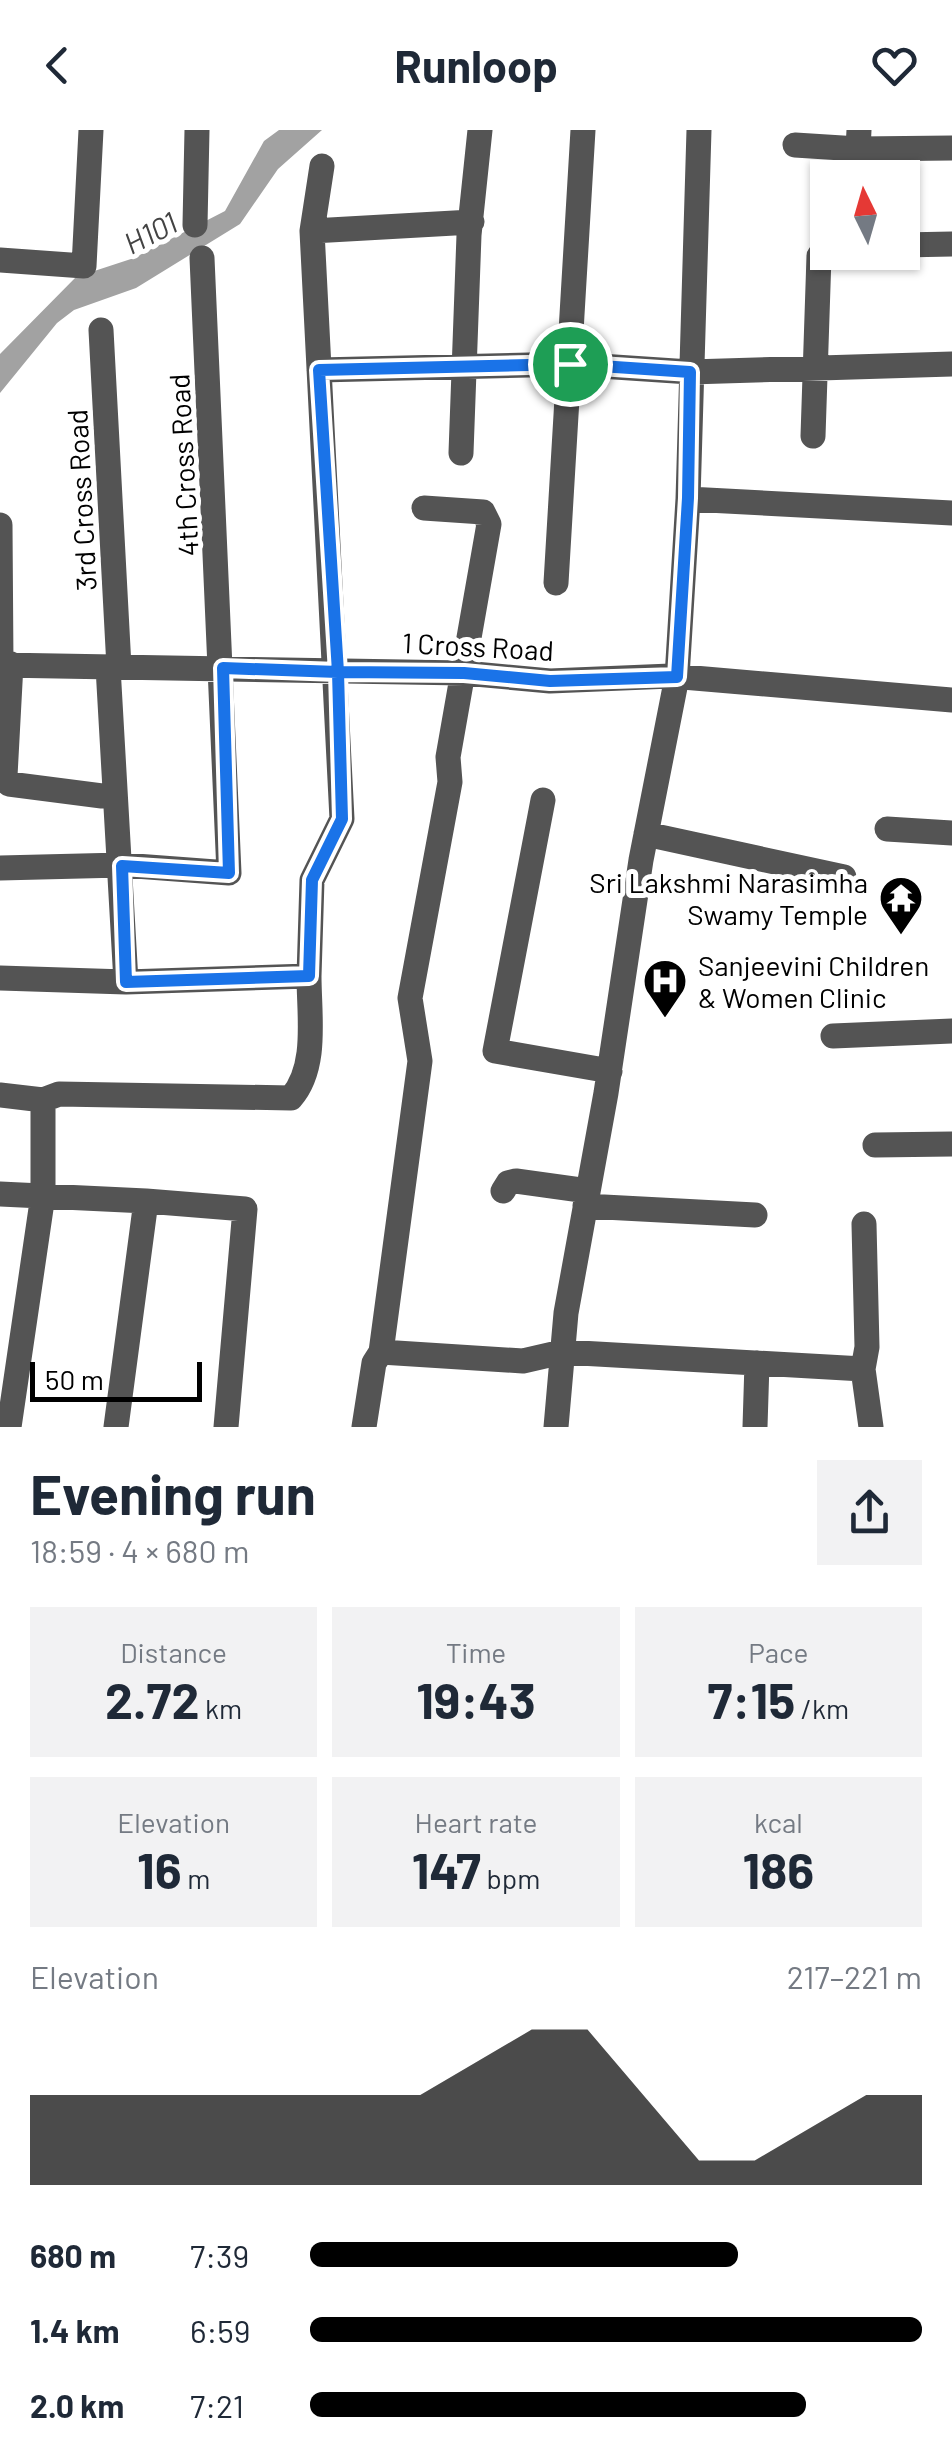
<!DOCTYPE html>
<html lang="en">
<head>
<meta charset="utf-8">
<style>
  :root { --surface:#fff; --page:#f2f2f3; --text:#1f2937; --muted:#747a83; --accent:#000 }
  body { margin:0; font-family:Barlow,sans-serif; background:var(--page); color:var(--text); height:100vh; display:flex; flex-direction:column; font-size:38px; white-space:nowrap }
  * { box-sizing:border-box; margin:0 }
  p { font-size:32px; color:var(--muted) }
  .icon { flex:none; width:55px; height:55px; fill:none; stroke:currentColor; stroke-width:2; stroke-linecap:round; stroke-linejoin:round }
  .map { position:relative; height:1297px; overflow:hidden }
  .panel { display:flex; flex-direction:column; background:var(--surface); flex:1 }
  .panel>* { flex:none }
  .needle { width:65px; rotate:355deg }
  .tools { position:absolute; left:810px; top:30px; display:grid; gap:20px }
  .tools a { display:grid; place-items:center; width:110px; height:110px; border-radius:0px; background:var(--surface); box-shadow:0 2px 8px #0004; font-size:50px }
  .scale { position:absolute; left:30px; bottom:25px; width:172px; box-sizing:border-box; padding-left:10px; border:5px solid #000; border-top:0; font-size:28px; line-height:35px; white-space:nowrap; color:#000; -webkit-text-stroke:8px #fff; paint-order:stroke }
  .pin { position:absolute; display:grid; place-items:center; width:85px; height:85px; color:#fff; margin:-42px; border:5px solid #fff; border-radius:50%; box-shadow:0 2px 10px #0007 }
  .round { display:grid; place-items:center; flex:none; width:105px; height:105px; border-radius:0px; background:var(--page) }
  .head { display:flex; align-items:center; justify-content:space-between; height:170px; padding:0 30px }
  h1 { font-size:55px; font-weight:700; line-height:75px }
  .metrics { display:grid; grid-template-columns:repeat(3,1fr); gap:15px; height:170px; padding:10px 30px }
  .metrics div { display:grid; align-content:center; border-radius:0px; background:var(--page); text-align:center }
  .metrics b { font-size:50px; font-weight:700 }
  .metrics small { font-size:28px; font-weight:400 }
  .metrics p { font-size:28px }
  .chart { height:280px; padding:20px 30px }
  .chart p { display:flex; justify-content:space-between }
  .chart svg { width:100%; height:180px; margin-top:10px; fill:var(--accent); opacity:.7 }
  ul { padding:0 30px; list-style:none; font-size:32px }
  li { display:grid; grid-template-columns:160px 120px 1fr; align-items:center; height:75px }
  li i { height:25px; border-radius:12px; background:var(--accent) }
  header { display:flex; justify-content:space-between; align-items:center; height:130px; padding:0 30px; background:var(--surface); font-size:45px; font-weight:700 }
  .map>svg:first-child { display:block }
</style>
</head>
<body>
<header><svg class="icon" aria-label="back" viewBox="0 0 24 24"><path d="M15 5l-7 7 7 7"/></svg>Runloop<svg class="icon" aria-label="heart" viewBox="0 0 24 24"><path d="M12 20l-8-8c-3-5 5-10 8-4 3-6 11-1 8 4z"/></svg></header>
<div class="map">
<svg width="952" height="1297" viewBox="0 0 952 1297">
  <rect width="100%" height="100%" fill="#fff"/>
  <path fill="#a2a2a2" d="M 279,0 L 322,0 L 278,39 L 240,94 L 136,158 L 74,180 L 57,193 L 0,263 L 0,224 L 76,147 L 134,128 L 225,81 L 264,11 Z"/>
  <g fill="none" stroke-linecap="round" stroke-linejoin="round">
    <path stroke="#545454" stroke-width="25" d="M 859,0 L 858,19 L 952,18
      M 795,15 L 858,19
      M 195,95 L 197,0
      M 312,101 L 472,92
      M 902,115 L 952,114
      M 0,130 L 84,136 L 91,0
      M 101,200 L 119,537
      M 319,240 L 570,234 L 690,242 L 952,234
      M 813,306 L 819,126 L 828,115
      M 461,323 L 469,105 L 480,0
      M 688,369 L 952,383
      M 0,395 L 1,535
      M 556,453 L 583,0
      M 11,534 L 5,646 L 9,654 L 102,666
      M 0,535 L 464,543 L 550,551 L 671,546 L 952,570
      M 108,537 L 126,852
      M 543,670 L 495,921 L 610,941
      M 887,699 L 952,703
      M 646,704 L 844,747
      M 0,738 L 122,735 L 229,743 L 202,128
      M 309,846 L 312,750 L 342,689 L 312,101 L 322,36
      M 0,848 L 126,852 L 309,846 C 309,886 318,937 291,968 L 59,964 L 43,970 L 0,965
      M 833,906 L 952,901
      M 875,1015 L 952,1014
      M 503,1061 L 508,1053 L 516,1051 L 588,1061
      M 0,1064 L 146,1071 L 116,1297
      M 146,1071 L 245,1079 L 226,1297
      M 585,1076 L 755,1085
      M 381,1222 L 523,1231 L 562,1222 L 863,1239 L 867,1217 L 864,1094
      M 863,1239 L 871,1297
      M 9,1297 L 43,1065 L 43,970
      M 364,1297 L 374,1233 L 381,1222 L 420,931 L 410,868 L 450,652 L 448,627 L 489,394 L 483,382 L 424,378
      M 556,1297 L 566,1183 L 606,963 L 641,730 L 677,547 L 688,369 L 699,0
      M 755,1297 L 757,1233"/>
  </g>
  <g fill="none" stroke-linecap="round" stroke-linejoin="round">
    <defs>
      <path id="route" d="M 570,234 L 319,240 L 338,542 L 223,538 L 229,743 L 122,736 L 126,852 L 309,846 L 312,750 L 342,689 L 338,542 L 464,543 L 550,551 L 677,547 L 688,368 L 690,242 L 570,234"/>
    </defs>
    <use href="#route" stroke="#fff" stroke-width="20"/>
    <use href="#route" stroke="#1a73e8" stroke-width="12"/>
  </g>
  <defs>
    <symbol id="temple-pin" viewBox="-11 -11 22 30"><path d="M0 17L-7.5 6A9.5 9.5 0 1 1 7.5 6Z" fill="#000" stroke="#fff"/><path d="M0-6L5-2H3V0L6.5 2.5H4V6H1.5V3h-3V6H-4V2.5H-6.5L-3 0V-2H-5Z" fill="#fff"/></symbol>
    <symbol id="hospital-pin" viewBox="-11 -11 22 30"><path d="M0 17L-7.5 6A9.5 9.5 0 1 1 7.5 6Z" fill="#000" stroke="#fff"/><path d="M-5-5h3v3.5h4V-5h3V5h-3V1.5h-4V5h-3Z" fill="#fff"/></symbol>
  </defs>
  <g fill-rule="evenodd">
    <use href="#temple-pin" x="876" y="743" width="50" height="68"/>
    <use href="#hospital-pin" x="640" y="826" width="50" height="68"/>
  </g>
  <g text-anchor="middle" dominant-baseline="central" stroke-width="10" stroke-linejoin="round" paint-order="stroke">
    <g font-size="28" fill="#000" stroke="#fff">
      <text transform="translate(183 335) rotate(-93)">4th Cross Road</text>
      <text transform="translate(81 370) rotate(-93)">3rd Cross Road</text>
      <text transform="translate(478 516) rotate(3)">1 Cross Road</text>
    </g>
    <g font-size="28" fill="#000" stroke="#fff" text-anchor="end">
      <text x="868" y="752">Sri Lakshmi Narasimha<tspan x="868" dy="32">Swamy Temple</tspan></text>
      <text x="698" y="835" text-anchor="start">Sanjeevini Children<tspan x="698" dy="32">&amp; Women Clinic</tspan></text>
    </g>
    <g font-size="30" font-style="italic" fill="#434343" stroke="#fff">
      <text transform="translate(150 102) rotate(-27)">H101</text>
    </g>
  </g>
</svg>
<div class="tools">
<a><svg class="needle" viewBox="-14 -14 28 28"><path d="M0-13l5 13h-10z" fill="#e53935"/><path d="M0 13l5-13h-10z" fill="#747a83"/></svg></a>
</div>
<div class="scale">50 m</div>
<div class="pin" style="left:570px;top:234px;background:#1e9e55"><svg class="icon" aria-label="arrive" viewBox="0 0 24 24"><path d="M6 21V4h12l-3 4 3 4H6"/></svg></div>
</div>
<section class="panel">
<div class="head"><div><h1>Evening run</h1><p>18:59 · 4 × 680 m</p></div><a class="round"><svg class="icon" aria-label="share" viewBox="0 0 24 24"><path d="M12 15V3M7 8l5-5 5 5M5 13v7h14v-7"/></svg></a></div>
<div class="metrics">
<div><p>Distance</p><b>2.72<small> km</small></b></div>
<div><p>Time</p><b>19:43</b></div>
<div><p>Pace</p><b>7:15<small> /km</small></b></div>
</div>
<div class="metrics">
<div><p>Elevation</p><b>16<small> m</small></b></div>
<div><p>Heart rate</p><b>147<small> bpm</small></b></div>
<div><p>kcal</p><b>186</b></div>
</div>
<div class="chart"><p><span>Elevation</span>217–221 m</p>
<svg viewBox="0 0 160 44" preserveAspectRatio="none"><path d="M0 44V22L10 22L20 22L30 22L40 22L50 22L60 22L70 22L80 14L90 6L100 6L110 22L120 38L130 38L140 30L150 22L160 22V44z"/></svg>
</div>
<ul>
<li><b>680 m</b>7:39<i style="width:70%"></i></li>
<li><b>1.4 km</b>6:59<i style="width:100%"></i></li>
<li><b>2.0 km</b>7:21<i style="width:81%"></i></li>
</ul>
</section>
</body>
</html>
